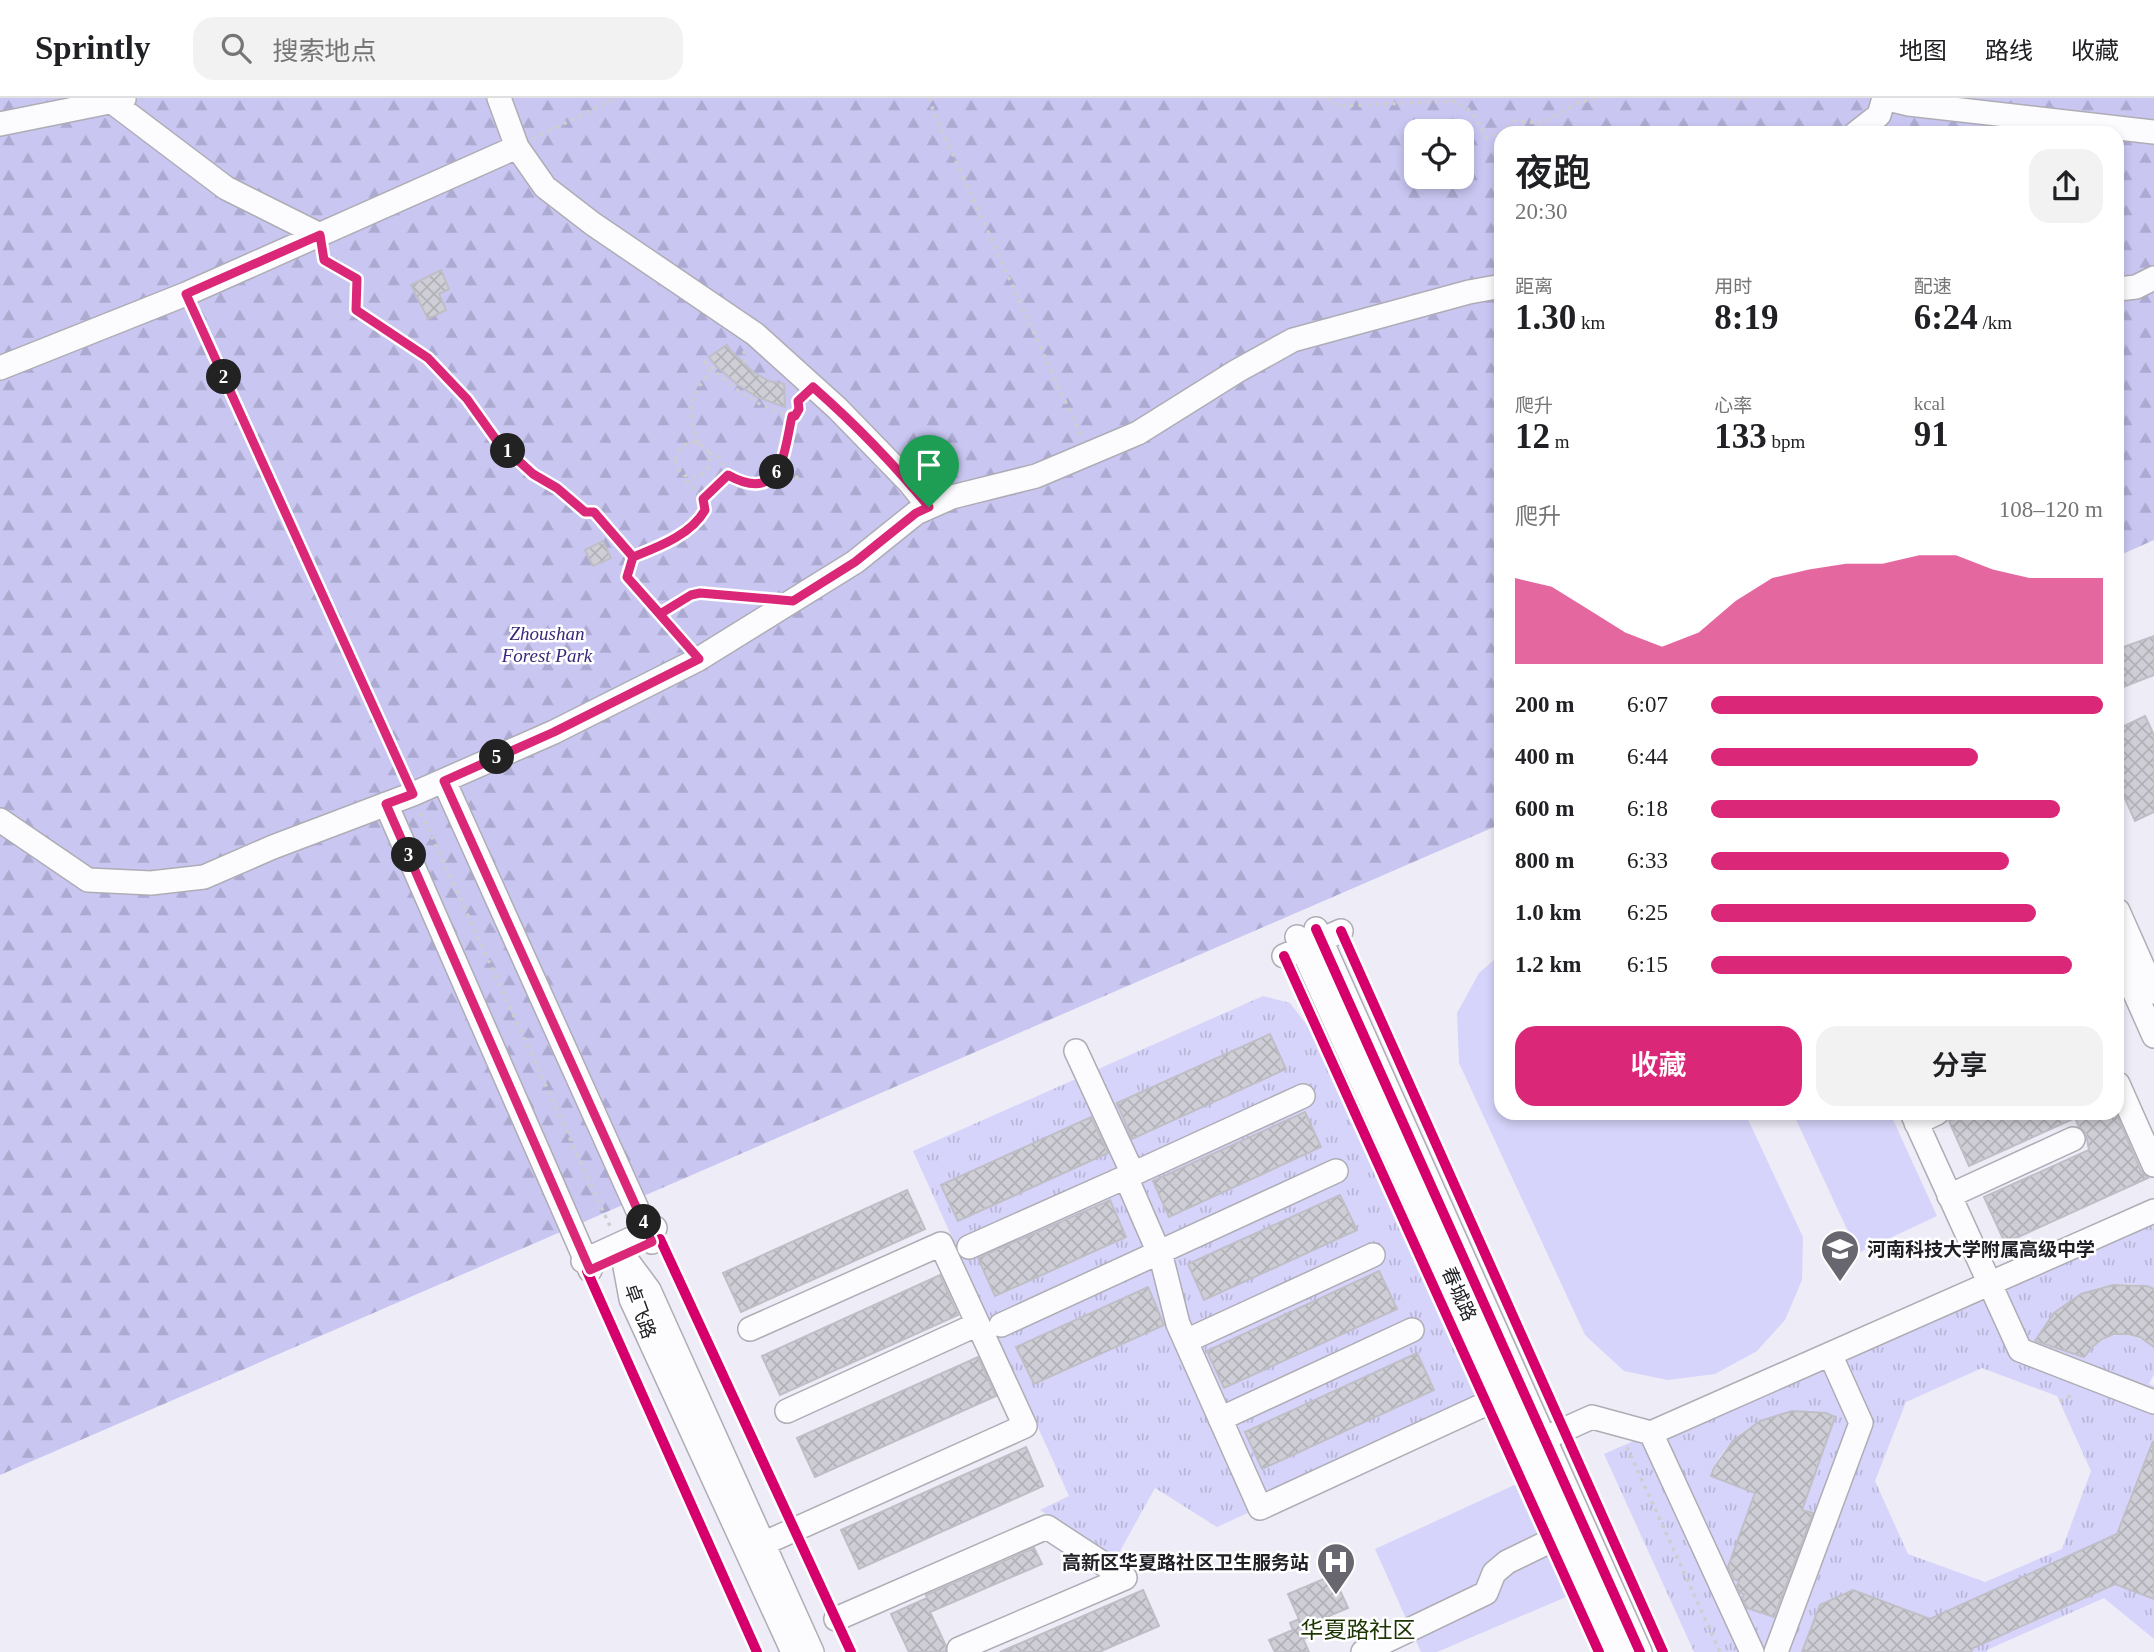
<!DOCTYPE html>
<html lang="zh">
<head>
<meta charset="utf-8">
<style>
  :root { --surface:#fff; --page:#f2f2f2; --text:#202124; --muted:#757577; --line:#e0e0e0; --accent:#db2777 }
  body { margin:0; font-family:"Times New Roman","Noto Sans SC",serif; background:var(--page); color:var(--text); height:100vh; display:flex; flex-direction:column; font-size:26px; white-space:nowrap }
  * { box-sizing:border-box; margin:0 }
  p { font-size:23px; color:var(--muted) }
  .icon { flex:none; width:38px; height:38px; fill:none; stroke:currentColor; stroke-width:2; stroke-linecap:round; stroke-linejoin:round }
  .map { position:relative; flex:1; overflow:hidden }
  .drawer { position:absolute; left:1494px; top:28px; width:630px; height:994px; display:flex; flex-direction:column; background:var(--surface); border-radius:21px; box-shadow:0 4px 10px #0003 }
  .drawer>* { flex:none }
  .controls { position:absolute; left:1404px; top:21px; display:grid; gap:14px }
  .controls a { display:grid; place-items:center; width:70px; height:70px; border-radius:14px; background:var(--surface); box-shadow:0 4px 10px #0003; font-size:35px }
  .pin { position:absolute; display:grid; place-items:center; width:60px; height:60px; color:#fff; margin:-72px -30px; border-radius:50% 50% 50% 0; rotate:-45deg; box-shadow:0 0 7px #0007 }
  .pin .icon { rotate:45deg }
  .km { position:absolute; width:35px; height:35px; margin:-18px; border-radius:50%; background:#222; color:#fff; font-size:19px; line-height:35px; text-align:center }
  .round { display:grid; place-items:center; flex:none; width:74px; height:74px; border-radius:21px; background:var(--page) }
  .head { display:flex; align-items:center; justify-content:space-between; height:119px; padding:0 21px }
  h1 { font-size:38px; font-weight:600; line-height:52px }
  .figures { display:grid; grid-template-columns:repeat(3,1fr); gap:10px; height:119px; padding:7px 21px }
  .figures div { display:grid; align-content:center }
  .figures b { font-size:35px; font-weight:600 }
  .figures small { font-size:19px; font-weight:400 }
  .figures p { font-size:19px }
  .chart { height:196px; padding:14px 21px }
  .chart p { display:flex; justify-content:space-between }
  .chart svg { width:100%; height:126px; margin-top:7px; fill:var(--accent); opacity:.7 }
  .primary-button { display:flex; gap:14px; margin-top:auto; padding:14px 21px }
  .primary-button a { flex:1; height:80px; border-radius:21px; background:var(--accent); color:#fff; font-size:28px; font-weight:600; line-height:80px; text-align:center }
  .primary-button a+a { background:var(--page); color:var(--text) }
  ul { padding:0 21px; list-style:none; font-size:23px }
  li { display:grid; grid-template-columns:112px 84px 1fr; align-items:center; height:52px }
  li i { height:18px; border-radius:9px; background:var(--accent) }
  header { display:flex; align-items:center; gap:42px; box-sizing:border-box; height:98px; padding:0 35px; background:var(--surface); border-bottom:2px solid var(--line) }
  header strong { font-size:33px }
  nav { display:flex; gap:38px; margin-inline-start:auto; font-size:24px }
  .search { width:490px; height:63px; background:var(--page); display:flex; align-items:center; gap:18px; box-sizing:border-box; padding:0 24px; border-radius:21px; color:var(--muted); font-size:26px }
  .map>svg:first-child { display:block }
</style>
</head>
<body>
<header>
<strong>Sprintly</strong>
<div class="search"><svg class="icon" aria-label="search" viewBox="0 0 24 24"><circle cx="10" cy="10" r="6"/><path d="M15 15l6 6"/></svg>搜索地点</div>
<nav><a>地图</a><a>路线</a><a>收藏</a></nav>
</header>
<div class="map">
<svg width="2154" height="1554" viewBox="0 0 2154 1554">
  <defs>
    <pattern id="grass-tufts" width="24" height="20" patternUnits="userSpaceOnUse" patternTransform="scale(1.75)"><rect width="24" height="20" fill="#d7d4fb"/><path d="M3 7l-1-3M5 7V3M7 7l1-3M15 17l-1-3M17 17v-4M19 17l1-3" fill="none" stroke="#b8b6d7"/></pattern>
    <pattern id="forest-firs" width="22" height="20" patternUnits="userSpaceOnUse" patternTransform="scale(1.75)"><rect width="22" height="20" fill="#c9c6f2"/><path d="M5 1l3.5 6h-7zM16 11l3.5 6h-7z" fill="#acaad0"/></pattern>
    <pattern id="building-cross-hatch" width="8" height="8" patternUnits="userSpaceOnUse" patternTransform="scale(1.75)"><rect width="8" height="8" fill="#cfced6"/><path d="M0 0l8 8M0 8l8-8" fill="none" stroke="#b1b1b8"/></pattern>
  </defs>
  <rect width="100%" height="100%" fill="#edecf7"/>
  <path fill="url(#grass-tufts)" fill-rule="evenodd" d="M 1263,898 L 1290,905 L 1320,944 L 1487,1306 L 1217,1429 L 1155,1390 L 1115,1462 L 1040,1412 L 1069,1398 L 913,1053 ZM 1269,936 L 1286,971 L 1133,1040 L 1118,1005 ZM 1305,1014 L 1321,1050 L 1169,1118 L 1153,1083 ZM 1093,1018 L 1110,1054 L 958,1122 L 942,1087 ZM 1340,1097 L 1356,1133 L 1204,1201 L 1188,1166 ZM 1109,1101 L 1126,1139 L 995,1198 L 978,1160 ZM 1379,1174 L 1396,1210 L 1207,1253 L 1208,1253 ZM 1147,1189 L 1165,1227 L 1033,1286 L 1017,1248 ZM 1417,1255 L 1434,1292 L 1262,1371 Z
    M 2154,1113 L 2154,1191 C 2122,1178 2079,1191 2055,1215 C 2047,1222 2041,1234 2035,1242 L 2084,1259 C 2102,1234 2130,1229 2154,1250 L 2154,1276 L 2149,1286 L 2154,1288 L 2154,1356 L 2146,1360 L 2117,1436 L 1930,1521 L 1853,1492 L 1820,1507 L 1802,1554 L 1694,1554 L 1604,1356 ZM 1982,1270 L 2057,1298 L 2091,1373 L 2062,1451 L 1985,1484 L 1908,1456 L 1875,1383 L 1906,1304 ZM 1826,1315 L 1835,1320 L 1802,1412 L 1816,1416 L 1786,1498 L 1784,1497 L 1775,1520 L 1740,1507 L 1744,1496 L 1735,1493 L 1739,1483 L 1725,1478 L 1755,1395 L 1711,1378 C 1717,1356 1738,1334 1759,1324 C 1771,1318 1810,1317 1826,1315 Z
    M 2115,1486 L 2151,1499 L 2154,1492 L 2154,1541 L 2104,1500 L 1987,1552 L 1987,1554 L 1971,1554 L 1973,1550 Z"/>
  <path fill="url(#forest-firs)" fill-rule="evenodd" d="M 0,0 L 2154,0 L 2154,442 L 2118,458 L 2118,35 L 1502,35 L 1501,726 L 0,1377 ZM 1416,33 L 1461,33 L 1461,79 L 1416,79 Z"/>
  <path fill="#d7d4fb" d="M 1501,856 L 1502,1015 L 1745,1015 L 1803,1139 L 1802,1182 L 1785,1222 L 1757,1253 L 1715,1276 L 1668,1282 L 1624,1273 L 1585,1237 L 1459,965 L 1457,915 L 1479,875 Z
    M 1793,1015 L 1890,1015 L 1937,1118 L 1858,1155 Z
    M 1523,1383 L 1573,1496 L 1437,1554 L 1421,1554 L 1375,1451 Z"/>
  <path fill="url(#building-cross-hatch)" stroke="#bfbec6" stroke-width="2" d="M 441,172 L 449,191 L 439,196 L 446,212 L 428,221 L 411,187 Z
    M 727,247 L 731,253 L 753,274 L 769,283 L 784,286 L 785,309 L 757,299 L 738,287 L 716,268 L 709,259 Z
    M 603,443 L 611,460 L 593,468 L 585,452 Z
    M 2154,538 L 2154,577 L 2118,591 L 2118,551 Z
    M 2145,618 L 2154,637 L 2154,714 L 2135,723 L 2118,685 L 2118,631 Z
    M 1270,936 L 1286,971 L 1132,1041 L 1117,1005 Z
    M 1305,1014 L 1321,1049 L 1169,1119 L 1153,1083 Z
    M 1967,1015 L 2116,1015 L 2141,1073 L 2148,1080 L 2005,1145 L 1984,1099 L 2089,1052 L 2086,1036 L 2079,1029 L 2075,1020 L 1969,1068 L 1949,1023 Z
    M 1091,1019 L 1108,1055 L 958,1123 L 941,1087 Z
    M 907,1092 L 925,1131 L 741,1214 L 723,1175 Z
    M 1340,1097 L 1357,1132 L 1204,1202 L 1188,1166 Z
    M 1110,1102 L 1126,1139 L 995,1198 L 978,1160 Z
    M 1379,1173 L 1397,1211 L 1224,1290 L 1207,1253 Z
    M 940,1177 L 958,1217 L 780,1297 L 762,1258 Z
    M 2113,1187 L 2147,1188 L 2154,1191 L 2154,1249 L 2140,1239 L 2128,1236 L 2114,1236 L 2102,1241 L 2092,1249 L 2084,1259 L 2035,1243 L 2054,1215 L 2081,1196 Z
    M 1148,1189 L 1164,1227 L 1034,1286 L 1016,1249 Z
    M 1417,1255 L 1434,1292 L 1262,1371 L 1245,1334 Z
    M 978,1259 L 996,1298 L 815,1379 L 797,1340 Z
    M 1792,1313 L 1826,1315 L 1835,1319 L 1802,1412 L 1813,1415 L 1774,1519 L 1747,1510 L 1742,1500 L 1744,1496 L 1740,1495 L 1737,1488 L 1739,1483 L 1734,1481 L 1728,1469 L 1755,1395 L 1711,1378 L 1714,1370 L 1733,1343 L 1760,1323 Z
    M 2153,1343 L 2154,1501 L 2115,1486 L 1973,1550 L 1971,1554 L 1802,1554 L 1820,1507 L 1853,1492 L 1930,1521 L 2117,1436 Z
    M 1026,1349 L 1043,1388 L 859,1471 L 841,1432 Z
    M 1034,1450 L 1042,1466 L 930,1514 L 946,1548 L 946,1554 L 909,1554 L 891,1516 L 927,1500 L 926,1497 Z
    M 1333,1477 L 1348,1510 L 1312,1525 L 1316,1536 L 1303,1541 L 1309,1554 L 1275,1554 L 1269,1542 L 1293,1532 L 1290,1525 L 1299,1521 L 1288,1496 Z
    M 1143,1492 L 1159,1528 L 1099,1554 L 1000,1554 Z"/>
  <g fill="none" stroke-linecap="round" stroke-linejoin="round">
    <defs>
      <path id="minor" d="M 107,0 L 226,90 L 320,137
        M 499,0 L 517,49 L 545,89 L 593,126 L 755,236 L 837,310 L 910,385 L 929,409
        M 1884,0 L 1909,6 L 2154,34
        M 0,26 L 124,1
        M 1856,35 L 1879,17 L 1884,0
        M 2118,191 L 2136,189 L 2154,180
        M 0,270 L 186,196 L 517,49
        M 444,683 L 652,1144
        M 386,706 L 590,1172
        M 0,722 L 88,782 L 151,785 L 204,779 L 273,749 L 413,696 L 554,634 L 697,562 L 855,464 L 916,415 L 952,399 L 1036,378 L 1138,335 L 1237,273 L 1293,242 L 1469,194 L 1502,188
        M 2118,813 L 2154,894
        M 1316,831 L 1640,1554
        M 1297,839 L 1618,1554
        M 2118,857 L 2154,938
        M 1284,858 L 1341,833
        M 1076,953 L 1133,1076
        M 2118,986 L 2154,1067
        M 1303,998 L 1126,1079 L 1162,1162 L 1178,1226 L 1260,1410 L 1505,1297
        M 1912,1015 L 2020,1252 L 2154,1304
        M 1916,1025 L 1937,1015
        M 1949,1098 L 2073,1041
        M 969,1149 L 1126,1079
        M 623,1157 L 649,1192 L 812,1554
        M 583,1163 L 655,1130
        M 624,1163 L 631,1201 L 793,1554
        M 1001,1227 L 1336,1073
        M 1186,1243 L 1373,1157
        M 787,1313 L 978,1226
        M 1220,1321 L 1412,1232
        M 1532,1346 L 1592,1319 L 1651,1335
        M 747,1453 L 1025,1328 L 941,1146 L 750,1231
        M 836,1521 L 1047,1429 L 1125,1480 L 959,1551
        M 1363,1554 L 1486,1495 L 1494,1475 L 1507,1464 L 1577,1430
        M 1752,1554 L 1651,1335 L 2154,1113
        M 1776,1554 L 1861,1325 L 1830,1256"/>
    </defs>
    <use href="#minor" stroke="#aeadb5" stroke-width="26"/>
    <path stroke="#ceced1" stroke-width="3.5" stroke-dasharray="3.5 5" stroke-linecap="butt" d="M 930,0 L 933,13 L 1081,338
      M 1327,0 L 1338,8 L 1453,3 L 1471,13 L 1487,40 L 1504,33 L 1513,23 L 1542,25 L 1576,6 L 1595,0
      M 1727,0 L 1748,0
      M 533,41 L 616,0
      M 323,156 L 324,162 L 357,181 L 356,212 L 428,260 L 467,301 L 497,343 L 533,376 L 557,390 L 585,414 L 594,414 L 633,459 L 627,479 L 687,547
      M 194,214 L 405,679
      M 744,253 L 745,267
      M 704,263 C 735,292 754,308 795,319 L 799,311 L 799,302
      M676 362a17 17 0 1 1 34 0a17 17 0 1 1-34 0Z
      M 698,345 C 686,309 689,301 712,270
      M 709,355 L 719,359 C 723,365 725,374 730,378 C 747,392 767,384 780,371 L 792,318
      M 780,371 L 800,381
      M 703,401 L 728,377
      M 633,459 C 651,452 711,429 703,403 C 700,391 687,389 684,377
      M 660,516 L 691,497 L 700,495 L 757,500
      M 421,715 L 610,1128
      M 2060,1303 L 2072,1297 L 2073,1294
      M 1627,1349 L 1720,1554"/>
    <use href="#minor" stroke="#fcfcfe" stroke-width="23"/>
    <defs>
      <path id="cycleway" d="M 1316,831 L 1640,1554
        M 1341,833 L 1663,1554
        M 1284,858 L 1599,1554
        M 660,1141 L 851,1554
        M 587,1173 L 757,1554"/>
    </defs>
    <use href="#cycleway" stroke="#fff" stroke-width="15"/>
    <use href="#cycleway" stroke="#d6006c" stroke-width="10"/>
  </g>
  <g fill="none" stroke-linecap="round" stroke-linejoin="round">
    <defs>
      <path id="route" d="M 929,409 L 916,415 L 855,464 L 793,503 L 700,495 L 691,497 L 660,516 L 627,479 L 633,459 L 594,414 L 585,414 L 557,390 L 533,376 L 497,343 L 467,301 L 428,260 L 356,212 L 357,181 L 324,162 L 320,137 L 186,196 L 413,696 L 386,706 L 590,1172 L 652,1144 L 444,683 L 554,634 L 699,561 L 627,479 L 633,459 C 658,449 691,437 705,412 L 703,401 L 728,377 C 782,407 784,354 792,318 L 795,318 L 799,311 L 798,303 L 813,289 C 855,326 894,366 929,409"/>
    </defs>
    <use href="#route" stroke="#fff" stroke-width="14"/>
    <use href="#route" stroke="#db2777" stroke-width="9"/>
  </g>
  <defs>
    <symbol id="school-pin" viewBox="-11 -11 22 30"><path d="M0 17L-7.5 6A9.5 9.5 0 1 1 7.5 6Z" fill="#686770" stroke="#fff"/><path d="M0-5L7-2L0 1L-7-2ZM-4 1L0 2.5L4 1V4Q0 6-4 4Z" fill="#fff"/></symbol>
    <symbol id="hospital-pin" viewBox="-11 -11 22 30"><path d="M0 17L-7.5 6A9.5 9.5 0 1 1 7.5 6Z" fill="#686770" stroke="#fff"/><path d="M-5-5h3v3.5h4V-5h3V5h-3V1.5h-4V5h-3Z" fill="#fff"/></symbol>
  </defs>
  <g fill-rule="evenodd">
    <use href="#school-pin" x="1818" y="1129" width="44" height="60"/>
    <use href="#hospital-pin" x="1314" y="1442" width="44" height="60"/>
  </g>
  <g text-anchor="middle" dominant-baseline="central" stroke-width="5" stroke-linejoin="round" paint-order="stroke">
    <g font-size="19" font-style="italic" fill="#3a2879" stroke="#fff">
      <text x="547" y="535">Zhoushan<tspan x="547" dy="22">Forest Park</tspan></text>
    </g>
    <g font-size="19" font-weight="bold" fill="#202027" stroke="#fff" text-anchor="start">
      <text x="1867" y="1151">河南科技大学附属高级中学</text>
      <text x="1309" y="1464" text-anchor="end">高新区华夏路社区卫生服务站</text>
    </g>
    <g font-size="19" fill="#202027" stroke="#fff">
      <text transform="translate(1459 1196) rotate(66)">春城路</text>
      <text transform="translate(640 1213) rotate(70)">卓飞路</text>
    </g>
    <g font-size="23" fill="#1c3503" stroke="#fff">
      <text x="1358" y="1532">华夏路社区</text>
    </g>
  </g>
</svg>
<div class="controls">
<a><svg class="icon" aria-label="locate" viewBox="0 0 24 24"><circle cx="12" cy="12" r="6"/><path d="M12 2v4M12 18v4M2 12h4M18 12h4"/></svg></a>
</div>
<div class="pin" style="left:929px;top:409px;background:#1e9e55"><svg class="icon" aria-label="arrive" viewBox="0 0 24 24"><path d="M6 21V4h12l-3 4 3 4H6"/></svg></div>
<b class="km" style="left:508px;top:353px">1</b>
<b class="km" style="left:224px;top:279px">2</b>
<b class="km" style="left:409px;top:757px">3</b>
<b class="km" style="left:644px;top:1124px">4</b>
<b class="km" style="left:497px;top:659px">5</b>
<b class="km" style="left:777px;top:374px">6</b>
<section class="drawer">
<div class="head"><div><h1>夜跑</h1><p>20:30</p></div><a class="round"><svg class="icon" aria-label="share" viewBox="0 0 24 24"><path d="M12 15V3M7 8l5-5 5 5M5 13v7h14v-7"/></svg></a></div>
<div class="figures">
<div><p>距离</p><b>1.30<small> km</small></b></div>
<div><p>用时</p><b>8:19</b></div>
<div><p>配速</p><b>6:24<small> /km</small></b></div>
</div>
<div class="figures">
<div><p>爬升</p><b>12<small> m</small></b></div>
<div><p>心率</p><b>133<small> bpm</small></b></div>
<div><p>kcal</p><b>91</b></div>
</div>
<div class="chart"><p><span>爬升</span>108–120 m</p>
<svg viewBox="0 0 160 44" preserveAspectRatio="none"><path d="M0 44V14L10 17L20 25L30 33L40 38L50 33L60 22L70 14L80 11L90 9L100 9L110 6L120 6L130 11L140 14L150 14L160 14V44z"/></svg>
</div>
<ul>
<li><b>200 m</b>6:07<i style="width:100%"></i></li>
<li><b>400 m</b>6:44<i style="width:68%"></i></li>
<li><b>600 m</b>6:18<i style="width:89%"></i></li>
<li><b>800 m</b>6:33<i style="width:76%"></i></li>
<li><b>1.0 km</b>6:25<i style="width:83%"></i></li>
<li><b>1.2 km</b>6:15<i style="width:92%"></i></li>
</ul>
<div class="primary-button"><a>收藏</a><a>分享</a></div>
</section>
</div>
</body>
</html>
